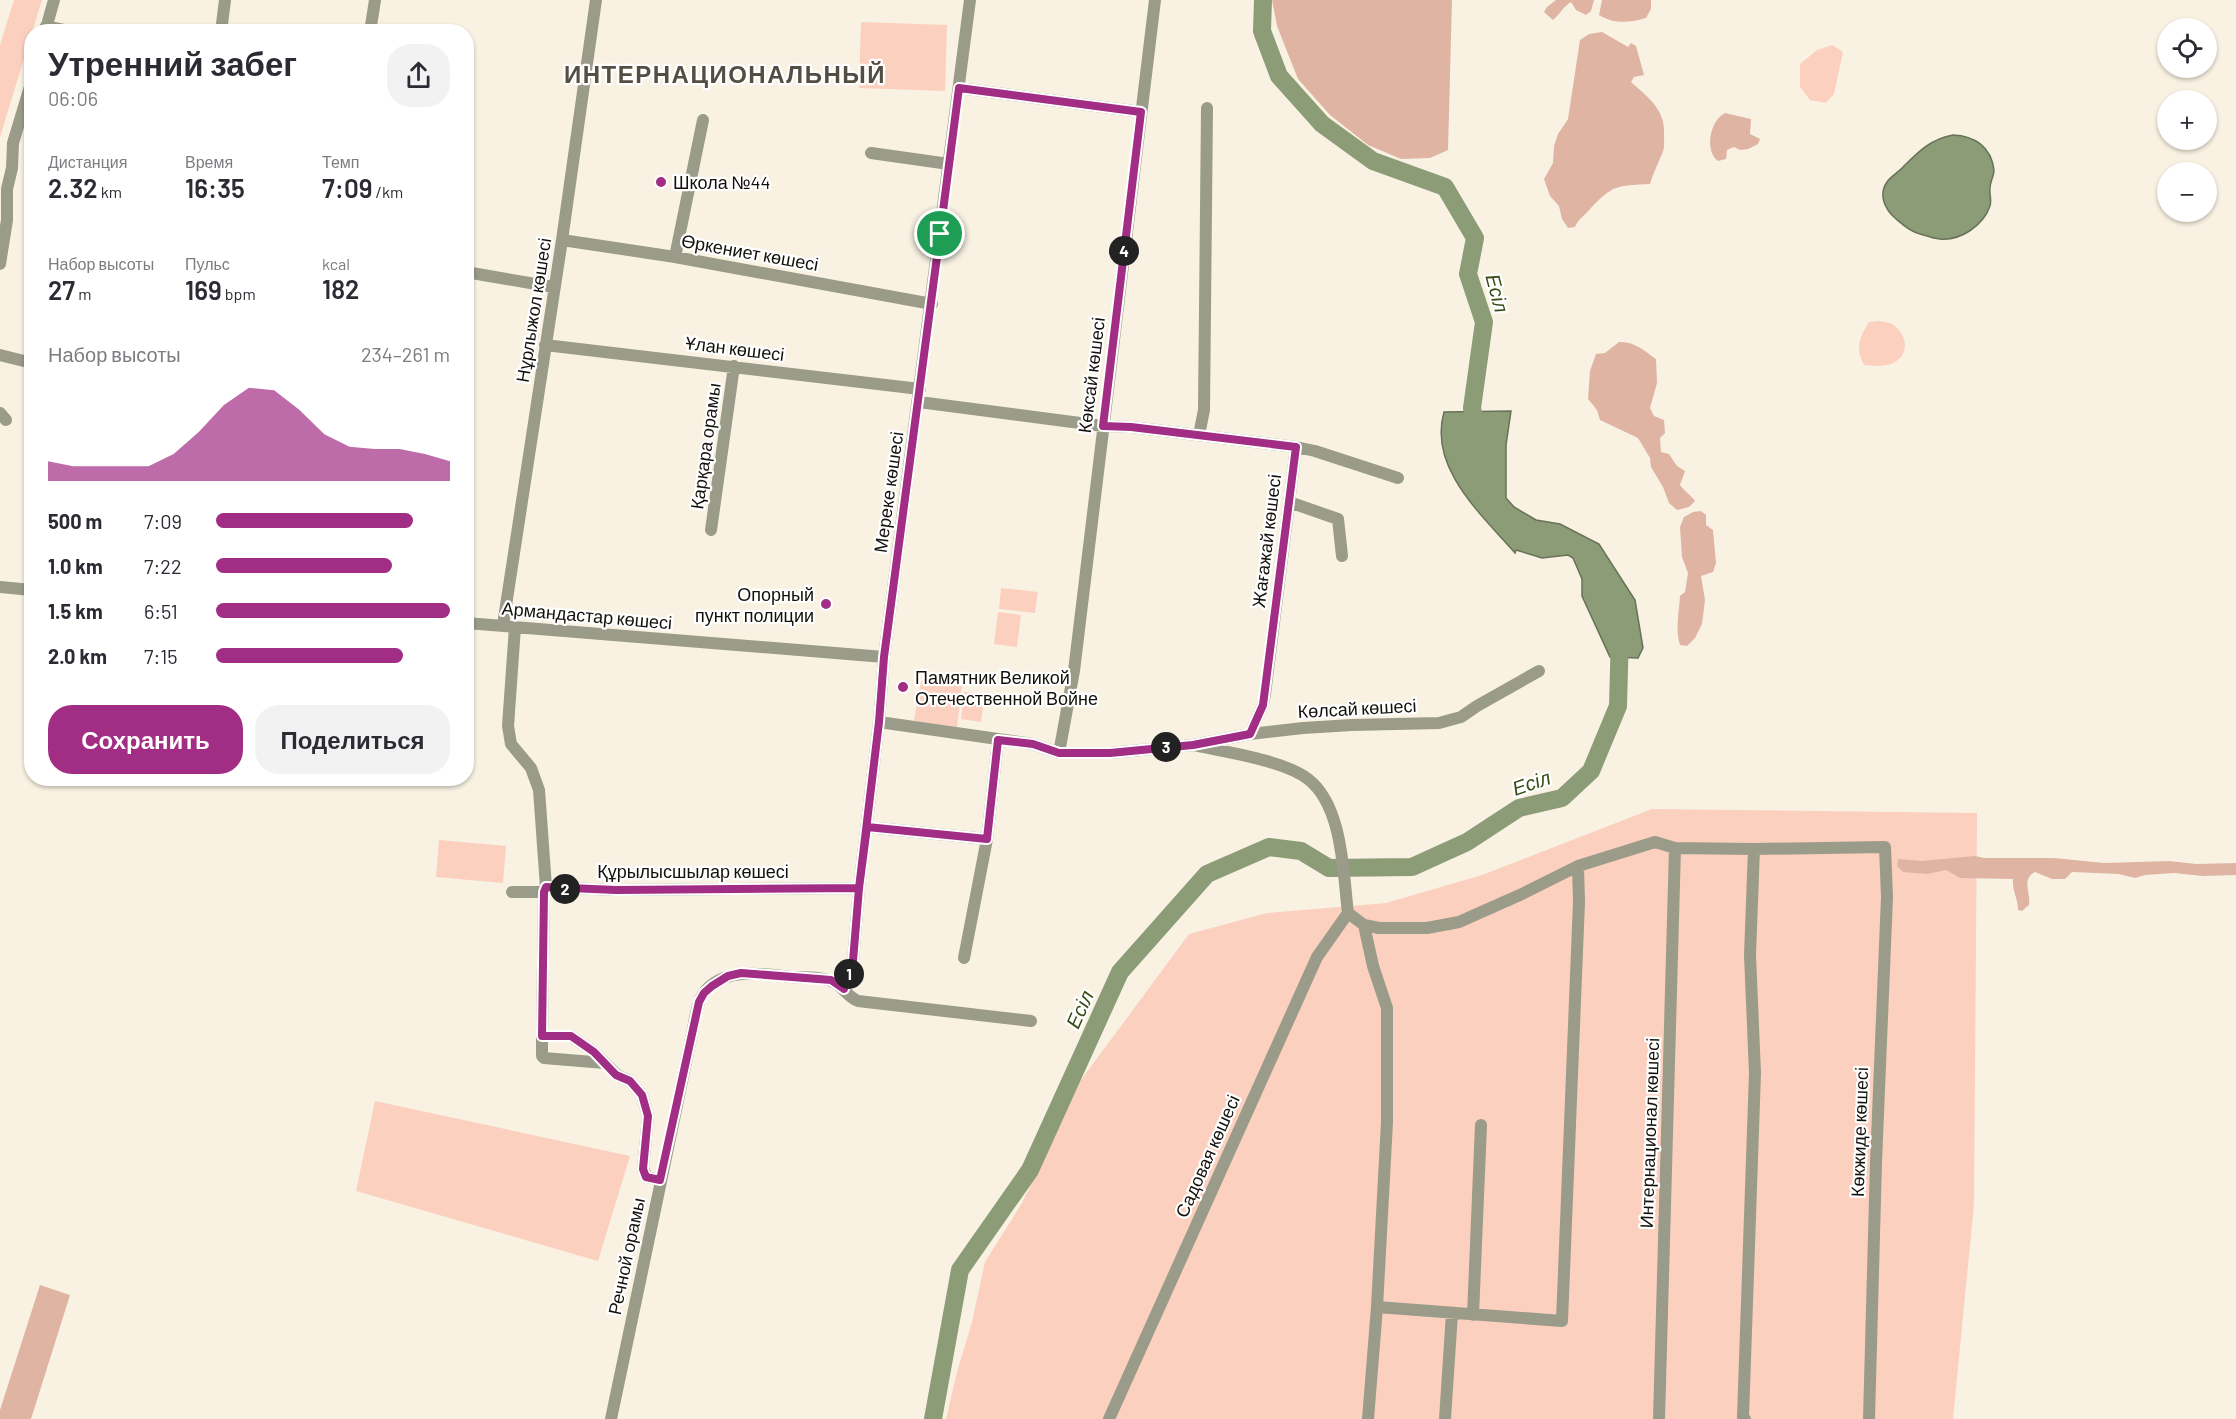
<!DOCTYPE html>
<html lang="ru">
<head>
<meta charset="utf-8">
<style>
  :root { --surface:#fff; --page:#f2f2f3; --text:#2b2b33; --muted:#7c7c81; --accent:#a22d85 }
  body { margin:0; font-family:Barlow,sans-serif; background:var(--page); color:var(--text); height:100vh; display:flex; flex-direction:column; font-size:22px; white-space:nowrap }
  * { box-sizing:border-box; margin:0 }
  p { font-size:20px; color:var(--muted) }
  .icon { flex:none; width:33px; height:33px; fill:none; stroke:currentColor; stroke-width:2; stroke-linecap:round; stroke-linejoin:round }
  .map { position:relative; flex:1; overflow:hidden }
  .side { position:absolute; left:24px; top:24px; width:450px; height:762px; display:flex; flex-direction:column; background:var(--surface); border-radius:24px; box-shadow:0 2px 4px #0004 }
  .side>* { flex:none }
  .tools { position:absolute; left:2157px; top:18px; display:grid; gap:12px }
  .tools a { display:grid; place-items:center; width:60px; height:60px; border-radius:50%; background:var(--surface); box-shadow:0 2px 4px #0004; font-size:30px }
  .pin { position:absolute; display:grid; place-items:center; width:51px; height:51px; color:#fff; margin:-26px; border:3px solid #fff; border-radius:50%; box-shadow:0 2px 6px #0007 }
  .km { position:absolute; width:30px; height:30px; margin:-15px; border-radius:50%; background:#222; color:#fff; font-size:16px; line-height:30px; text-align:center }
  .round { display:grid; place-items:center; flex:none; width:63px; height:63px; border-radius:24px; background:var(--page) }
  .head { display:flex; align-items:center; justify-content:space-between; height:102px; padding:0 24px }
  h1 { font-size:33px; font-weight:600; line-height:45px }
  .metrics { display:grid; grid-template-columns:repeat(3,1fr); gap:9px; height:102px; padding:6px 24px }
  .metrics div { display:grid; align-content:center }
  .metrics b { font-size:26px; font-weight:600 }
  .metrics small { font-size:16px; font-weight:400 }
  .metrics p { font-size:16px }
  .chart { height:168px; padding:12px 24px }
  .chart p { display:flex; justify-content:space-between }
  .chart svg { width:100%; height:108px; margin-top:6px; fill:var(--accent); opacity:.7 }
  .button { display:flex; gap:12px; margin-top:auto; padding:12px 24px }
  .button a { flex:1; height:69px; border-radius:24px; background:var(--accent); color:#fff; font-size:24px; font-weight:600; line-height:69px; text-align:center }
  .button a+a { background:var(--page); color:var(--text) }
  ul { padding:0 24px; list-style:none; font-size:20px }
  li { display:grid; grid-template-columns:96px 72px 1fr; align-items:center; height:45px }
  li i { height:15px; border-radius:8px; background:var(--accent) }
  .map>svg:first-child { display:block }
</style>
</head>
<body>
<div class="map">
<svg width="2236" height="1419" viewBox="0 0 2236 1419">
  <rect width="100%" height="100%" fill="#f9f2e3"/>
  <path fill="#fbd0bf" d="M 14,0 L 42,0 L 0,137 L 0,45 Z
    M 861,22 L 947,25 L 945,91 L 859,88 Z
    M 1832,45 L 1843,52 L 1834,94 L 1826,103 L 1810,100 L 1800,87 L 1800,64 L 1817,50 Z
    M 1878,321 C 1883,322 1888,322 1892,324 C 1907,333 1911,355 1893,363 C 1884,367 1874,366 1864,365 C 1855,348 1859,338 1869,322 Z
    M 1001,588 L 1038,592 L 1035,613 L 999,609 Z
    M 998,612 L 1021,615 L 1017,647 L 994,644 Z
    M 921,681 L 962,686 L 957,727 L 914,721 Z
    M 964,692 L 985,694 L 981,722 L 961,719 Z
    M 1652,809 L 1977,813 L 1974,1204 L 1953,1419 L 946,1419 L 957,1372 L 972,1322 L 985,1262 L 1022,1203 L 1081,1080 L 1189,934 L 1267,913 L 1386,903 L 1482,875 Z
    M 439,840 L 506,846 L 503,883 L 436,877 Z
    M 375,1101 L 630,1156 L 598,1261 L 356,1191 Z"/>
  <path fill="#dfb4a3" d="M 1272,0 L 1452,0 L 1448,150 L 1430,158 L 1401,159 L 1368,145 L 1330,115 L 1298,79 L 1277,26 Z
    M 1556,0 L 1594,0 L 1591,11 L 1586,15 L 1576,10 L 1571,2 C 1564,6 1560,14 1553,20 L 1544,12 L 1547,7 Z
    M 1602,0 L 1651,0 L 1651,9 L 1646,18 C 1630,23 1613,24 1599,15 Z
    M 1602,32 L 1628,47 L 1631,43 L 1636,46 L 1644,75 L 1634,77 L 1631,82 C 1648,97 1666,110 1664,135 C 1664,141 1665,148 1662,154 C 1658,164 1653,173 1650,184 C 1616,186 1614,184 1590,209 C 1584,216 1578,219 1575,227 L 1568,228 L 1562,219 L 1559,206 L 1550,196 L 1544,179 L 1553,163 L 1554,146 L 1558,134 L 1568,119 L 1580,40 L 1589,34 Z
    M 1725,113 L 1751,119 L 1750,134 L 1760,139 L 1758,144 L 1748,149 L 1740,150 L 1734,147 L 1727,150 L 1726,159 L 1718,161 C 1704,151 1710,120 1725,113 Z
    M 1619,342 C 1634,341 1645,351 1656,359 L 1657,383 L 1650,408 L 1654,416 L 1664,420 L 1665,433 L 1660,438 L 1661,452 L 1669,454 L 1677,466 L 1685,471 L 1680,485 C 1685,492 1692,496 1695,501 L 1689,507 L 1677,510 L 1669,503 L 1663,487 L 1651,467 L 1650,458 L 1638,438 L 1600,420 L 1597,410 L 1588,399 L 1590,371 L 1596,354 L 1605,353 Z
    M 1701,511 L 1706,515 L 1706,525 L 1713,530 L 1716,563 L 1713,572 L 1701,576 L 1705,600 L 1702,624 L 1695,638 L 1687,646 L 1680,645 C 1675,629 1679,613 1680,596 L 1685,592 L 1688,573 L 1682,557 L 1680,527 L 1684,517 L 1693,512 Z
    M 1975,856 L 1984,858 L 2054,858 L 2104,863 L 2169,861 L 2196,864 L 2236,863 L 2236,875 L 2203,876 L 2174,873 L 2145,875 L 2135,878 L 2119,874 L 2072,872 L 2065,879 L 2052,879 L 2035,872 C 2021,879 2031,893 2029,905 L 2022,911 L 2018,910 C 2018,898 2012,891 2013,879 L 1960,878 L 1946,870 L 1927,874 L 1903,872 L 1897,866 L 1898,859 L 1922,861 Z
    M 40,1285 L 70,1295 L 31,1419 L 0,1419 L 0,1410 Z"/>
  <path fill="#8b9c77" stroke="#677257" stroke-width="1.5" d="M 1953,135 C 1974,136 1991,146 1994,170 C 1994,176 1990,182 1990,188 C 1989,194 1992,199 1990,206 C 1983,226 1960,241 1940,239 C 1932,238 1924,235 1917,233 C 1908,230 1902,224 1895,218 C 1885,209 1878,195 1887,182 C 1891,176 1899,172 1904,166 C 1919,151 1931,139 1953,135 Z
    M 1511,411 L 1506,445 L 1506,498 L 1514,507 L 1536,520 L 1560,524 L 1599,544 L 1635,600 L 1643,648 L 1638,658 L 1610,657 L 1582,596 L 1582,579 L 1573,558 L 1568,555 L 1542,558 L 1516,550 L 1515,553 C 1482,515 1428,468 1444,412 Z"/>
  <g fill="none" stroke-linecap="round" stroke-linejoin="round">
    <path stroke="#8b9c77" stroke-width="18" d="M 1263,0 L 1262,31 L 1279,76 L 1322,124 L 1373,161 L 1445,187 L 1475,238 L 1468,274 L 1484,322 L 1472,408 L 1478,435
      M 933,1419 L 960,1270 L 1030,1170 L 1120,972 L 1207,874 L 1269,847 L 1301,851 L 1329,868 L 1412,867 L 1467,842 L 1519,808 L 1562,798 L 1591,771 L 1618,706 L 1620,632"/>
    <path stroke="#9b9b89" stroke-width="12" d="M 46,26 L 74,32
      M 45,32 L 54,0
      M 221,32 L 225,0
      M 370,32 L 375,0
      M 959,88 L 1141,112
      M 871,153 L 949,164
      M 562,240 L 675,257 L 932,304
      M 675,257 L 703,120
      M 0,264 L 7,220 L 7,189 L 12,168 L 13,143 L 32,80
      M 466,272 L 553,287
      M 545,345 L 920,389
      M 0,355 L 32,363
      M 919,402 L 1103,426 L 1131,427 L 1296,447 L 1265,694 L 1263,705 L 1250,734
      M 0,413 L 6,420
      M 1199,435 L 1204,410 L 1207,108
      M 1296,447 L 1315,451 L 1398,478
      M 1289,502 L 1338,519 L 1342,556
      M 711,530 L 734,366
      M 0,587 L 32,590
      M 466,623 L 884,657
      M 503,625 L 562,240 L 596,0
      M 515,627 L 508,726 L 511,744 L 531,768 L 539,790 L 546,887 L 544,892 L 542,1036 L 571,1036 L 594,1052 L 617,1075 L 630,1081 L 642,1095 L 648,1116 L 643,1169 L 647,1177 L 660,1180
      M 879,722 L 1033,744 L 1059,753 L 1110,753 L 1193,745 L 1250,734 L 1303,728 L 1352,725 L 1439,723 L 1461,717 L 1477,706 L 1539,671
      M 1193,745 C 1225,752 1283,760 1308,779 C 1343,806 1343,873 1348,913 L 1364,925 L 1379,928 L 1427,928 L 1459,922 L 1522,894 L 1578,866 L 1655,842 L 1675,848 L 1754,849 L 1885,847 L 1887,897 L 1876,1162 L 1869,1419
      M 1059,753 L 1074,671 L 1155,0
      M 867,827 L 987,839
      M 546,887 L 616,890 L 859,888
      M 512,892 L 544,892
      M 1364,925 L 1373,966 L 1387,1008 L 1387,1122 L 1377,1307 L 1368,1419
      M 964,958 L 987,839 L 998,740
      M 844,989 L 853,961 L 859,888 L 879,722 L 884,657 L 970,0
      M 542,1036 L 542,1056 L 544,1058 L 605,1063
      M 1377,1307 L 1562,1321 L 1579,902 L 1578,866
      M 1473,1315 L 1481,1125
      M 611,1419 L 693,1029 C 695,1018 697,1003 703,994 C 723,966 763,974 791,977 C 803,978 822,976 833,982 C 843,987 848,997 858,1001 L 1031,1021
      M 1109,1419 L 1317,957 L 1348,913
      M 1445,1419 L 1452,1313
      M 1659,1419 L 1675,848
      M 1745,1419 L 1743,1417 L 1755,1073 L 1750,955 L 1754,849"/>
  </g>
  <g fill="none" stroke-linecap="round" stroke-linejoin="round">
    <defs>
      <path id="route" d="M 940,234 L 884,657 L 879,722 L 859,888 L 853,961 L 844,989 L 831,980 L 741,973 L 728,976 L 712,986 L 704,993 L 699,1002 L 660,1180 L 646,1177 L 643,1169 L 648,1116 L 642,1095 L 630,1081 L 616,1075 L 594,1052 L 571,1036 L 542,1036 L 544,892 L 546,887 L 616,890 L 859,888 L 867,827 L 987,839 L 998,740 L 1033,744 L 1059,753 L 1110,753 L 1193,745 L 1250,734 L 1263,705 L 1296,447 L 1131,427 L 1103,426 L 1141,112 L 959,88 L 940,234"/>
    </defs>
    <use href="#route" stroke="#fff" stroke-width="12"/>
    <use href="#route" stroke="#a22d85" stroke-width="8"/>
  </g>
  <g fill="#a22d85" stroke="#fff" stroke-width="2">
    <circle cx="661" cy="182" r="6"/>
    <circle cx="826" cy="604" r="6"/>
    <circle cx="903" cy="687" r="6"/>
  </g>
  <g text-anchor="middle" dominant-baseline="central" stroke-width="4.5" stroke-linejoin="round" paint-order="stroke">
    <g font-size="18" fill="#13110c" stroke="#fff" text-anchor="start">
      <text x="673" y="182">Школа №44</text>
      <text x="814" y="594" text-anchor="end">Опорный<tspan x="814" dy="21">пункт полиции</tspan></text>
      <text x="915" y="677">Памятник Великой<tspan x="915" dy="21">Отечественной Войне</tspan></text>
    </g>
    <g font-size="18" fill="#13110c" stroke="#fff">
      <text transform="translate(750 252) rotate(10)">Өркениет көшесі</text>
      <text transform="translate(533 310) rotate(-81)">Нұрлыжол көшесі</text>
      <text transform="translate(735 348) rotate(7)">Ұлан көшесі</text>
      <text transform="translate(1091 375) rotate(-83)">Көксай көшесі</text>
      <text transform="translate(705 446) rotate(-82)">Қарқара орамы</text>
      <text transform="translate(888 492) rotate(-82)">Мереке көшесі</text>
      <text transform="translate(1266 541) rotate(-83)">Жағажай көшесі</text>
      <text transform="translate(587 615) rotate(5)">Армандастар көшесі</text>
      <text transform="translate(1357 708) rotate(-3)">Көлсай көшесі</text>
      <text x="693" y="871">Құрылысшылар көшесі</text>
      <text transform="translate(1859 1132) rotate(-88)">Көкжиде көшесі</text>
      <text transform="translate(1649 1133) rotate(-88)">Интернационал көшесі</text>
      <text transform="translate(1207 1156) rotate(-66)">Садовая көшесі</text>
      <text transform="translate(626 1256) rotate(-78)">Речной орамы</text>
    </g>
    <g font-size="20" font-style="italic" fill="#374d14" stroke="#fff">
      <text transform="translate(1498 293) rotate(75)">Есіл</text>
      <text transform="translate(1531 782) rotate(-19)">Есіл</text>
      <text transform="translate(1079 1009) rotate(-66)">Есіл</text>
    </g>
    <g font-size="24" font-weight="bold" letter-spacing="1.5" fill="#544e42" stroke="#fff">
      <text x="725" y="73">ИНТЕРНАЦИОНАЛЬНЫЙ</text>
    </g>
  </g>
</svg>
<div class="tools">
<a><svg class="icon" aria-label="locate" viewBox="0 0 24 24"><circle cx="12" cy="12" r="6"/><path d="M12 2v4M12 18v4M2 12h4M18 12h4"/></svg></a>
<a>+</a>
<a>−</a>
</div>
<div class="pin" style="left:940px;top:234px;background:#1e9e55"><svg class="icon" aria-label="arrive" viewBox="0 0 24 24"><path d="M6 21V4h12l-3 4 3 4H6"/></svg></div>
<b class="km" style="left:849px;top:974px">1</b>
<b class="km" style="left:565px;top:889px">2</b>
<b class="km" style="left:1166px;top:747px">3</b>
<b class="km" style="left:1124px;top:251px">4</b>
<section class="side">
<div class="head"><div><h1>Утренний забег</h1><p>06:06</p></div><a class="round"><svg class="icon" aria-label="share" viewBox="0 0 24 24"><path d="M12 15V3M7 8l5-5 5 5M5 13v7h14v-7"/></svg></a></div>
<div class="metrics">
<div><p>Дистанция</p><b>2.32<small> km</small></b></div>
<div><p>Время</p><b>16:35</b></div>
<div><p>Темп</p><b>7:09<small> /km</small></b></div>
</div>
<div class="metrics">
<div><p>Набор высоты</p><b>27<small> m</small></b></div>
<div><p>Пульс</p><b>169<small> bpm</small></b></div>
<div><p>kcal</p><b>182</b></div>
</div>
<div class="chart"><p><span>Набор высоты</span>234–261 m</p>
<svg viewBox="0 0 160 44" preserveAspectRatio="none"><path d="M0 44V36L10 38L20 38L30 38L40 38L50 33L60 24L70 13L80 6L90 7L100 15L110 25L120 30L130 31L140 31L150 33L160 36V44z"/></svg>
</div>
<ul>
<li><b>500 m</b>7:09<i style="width:84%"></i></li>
<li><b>1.0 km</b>7:22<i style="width:75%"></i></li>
<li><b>1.5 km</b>6:51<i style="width:100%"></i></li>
<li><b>2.0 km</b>7:15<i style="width:80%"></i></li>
</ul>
<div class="button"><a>Сохранить</a><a>Поделиться</a></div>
</section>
</div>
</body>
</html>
